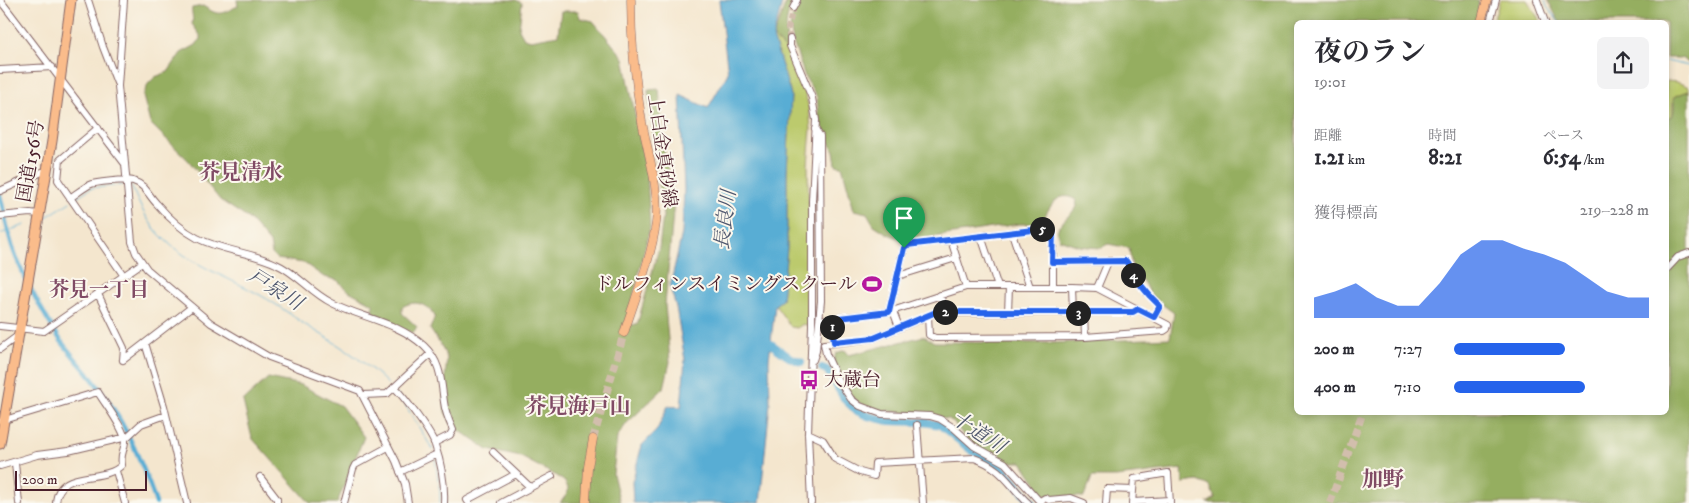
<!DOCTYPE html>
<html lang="ja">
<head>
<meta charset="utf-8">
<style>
  :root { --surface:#fff; --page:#f2f2f3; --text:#2b2b33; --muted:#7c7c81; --accent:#2563eb }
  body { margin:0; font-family:"IM FELL DW Pica","Noto Serif JP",serif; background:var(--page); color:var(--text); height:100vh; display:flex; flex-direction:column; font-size:19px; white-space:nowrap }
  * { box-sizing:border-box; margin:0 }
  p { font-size:16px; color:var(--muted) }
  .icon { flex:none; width:28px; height:28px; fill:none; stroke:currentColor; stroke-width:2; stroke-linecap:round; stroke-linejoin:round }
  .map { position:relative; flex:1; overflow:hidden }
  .sheet { position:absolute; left:1294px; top:20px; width:375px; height:395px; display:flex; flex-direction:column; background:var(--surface); border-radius:8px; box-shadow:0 2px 8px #0003 }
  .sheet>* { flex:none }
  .scale { position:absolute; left:15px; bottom:12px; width:132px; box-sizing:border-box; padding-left:5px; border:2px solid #4a1f2b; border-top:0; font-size:14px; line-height:18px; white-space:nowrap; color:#4a1f2b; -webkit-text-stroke:4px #fbf7ec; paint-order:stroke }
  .pin { position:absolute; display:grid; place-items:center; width:42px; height:42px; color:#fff; margin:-51px -21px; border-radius:50% 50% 50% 0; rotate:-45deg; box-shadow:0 0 5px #0007 }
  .pin .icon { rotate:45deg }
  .km { position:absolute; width:25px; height:25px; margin:-12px; border-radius:50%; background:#222; color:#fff; font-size:14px; line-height:25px; text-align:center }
  .round { display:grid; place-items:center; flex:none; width:52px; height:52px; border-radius:8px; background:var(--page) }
  .summary { display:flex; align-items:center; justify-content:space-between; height:85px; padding:0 20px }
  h1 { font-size:28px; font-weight:700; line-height:38px }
  .figures { display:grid; grid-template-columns:repeat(3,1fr); gap:8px; height:85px; padding:5px 20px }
  .figures div { display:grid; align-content:center }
  .figures b { font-size:21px; font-weight:700 }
  .figures small { font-size:14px; font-weight:400 }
  .figures p { font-size:14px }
  .chart { height:140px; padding:10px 20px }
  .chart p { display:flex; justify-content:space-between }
  .chart svg { width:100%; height:90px; margin-top:5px; fill:var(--accent); opacity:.7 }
  ul { padding:0 20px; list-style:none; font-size:16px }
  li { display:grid; grid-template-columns:80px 60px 1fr; align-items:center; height:38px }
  li i { height:12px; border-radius:6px; background:var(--accent) }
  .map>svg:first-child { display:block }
</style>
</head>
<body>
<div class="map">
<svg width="1689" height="503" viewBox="0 0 1689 503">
  <rect width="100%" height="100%" fill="#fbf7ec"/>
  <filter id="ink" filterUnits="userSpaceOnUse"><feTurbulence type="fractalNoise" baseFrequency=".02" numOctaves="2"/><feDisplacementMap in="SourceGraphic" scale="10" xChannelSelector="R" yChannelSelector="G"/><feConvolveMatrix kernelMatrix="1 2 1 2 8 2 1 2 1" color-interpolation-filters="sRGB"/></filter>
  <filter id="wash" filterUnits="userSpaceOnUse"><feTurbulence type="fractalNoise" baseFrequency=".0096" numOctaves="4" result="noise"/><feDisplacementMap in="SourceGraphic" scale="20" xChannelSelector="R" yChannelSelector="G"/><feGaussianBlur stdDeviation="1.12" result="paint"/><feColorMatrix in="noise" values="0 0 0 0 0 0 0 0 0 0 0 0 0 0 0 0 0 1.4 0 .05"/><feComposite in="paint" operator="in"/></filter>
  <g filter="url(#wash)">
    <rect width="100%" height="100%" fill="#f4e6ce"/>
    <path fill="#bcca6d" stroke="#83744c" d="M 1500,0 L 1527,0 L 1541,22 L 1493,22 Z
      M 773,37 L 788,51 L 803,83 L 809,109 L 811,129 L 808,165 L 809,244 L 808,326 L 803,324 L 797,328 L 791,327 L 775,305 L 782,300 L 787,248 L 787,172 L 791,95 Z
      M 1666,81 L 1677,82 L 1689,87 L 1689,91 L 1675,96 L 1673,99 L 1673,115 L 1666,119 Z"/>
    <path fill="#95ae60" stroke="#706646" d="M 237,0 L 516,0 L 522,3 L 519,29 L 524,38 L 531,40 L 558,35 L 561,11 L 578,11 L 580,18 L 593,21 L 624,58 L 647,176 L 650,227 L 636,284 L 628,324 L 637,325 L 659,248 L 663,216 L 648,90 L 659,89 L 664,150 L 674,202 L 665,305 L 670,362 L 664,388 L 627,423 L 617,437 L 613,474 L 620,503 L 560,503 L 567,494 L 568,488 L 565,482 L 557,476 L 521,457 L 488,450 L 453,426 L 445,412 L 444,390 L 447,358 L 442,347 L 430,329 L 435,316 C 426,304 416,299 402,307 L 402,313 L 417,327 L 413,333 L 374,318 L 373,304 L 349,291 L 337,280 L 324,277 L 304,263 L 277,259 L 272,254 L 270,243 L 249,219 L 220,200 L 189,161 L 150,123 L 143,96 L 148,84 L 155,77 L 168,72 L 181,53 L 196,45 L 200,39 L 200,35 L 192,24 C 194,18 191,13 192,8 L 203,6 C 220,17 220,14 238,6 Z
      M 787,0 L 793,0 C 785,19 785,31 788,51 L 773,37 Z
      M 802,0 L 1479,0 L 1477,22 L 1296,22 L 1296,412 L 1666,412 L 1666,119 L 1673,115 C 1677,97 1666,99 1689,91 L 1689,503 L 1207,503 L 1215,498 L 1210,486 L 1198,481 L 1183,483 L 1182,469 L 1116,477 L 1092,477 L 1084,497 L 1040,495 L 1036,483 L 1022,462 L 1004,462 L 972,446 L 953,422 L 949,419 L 867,408 L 849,396 L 832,367 L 836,353 L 845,350 L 849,355 L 924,336 L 934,342 L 1052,343 L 1170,338 L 1174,313 L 1151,296 L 1144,283 L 1132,267 L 1129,248 L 1108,244 L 1100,248 L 1079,246 L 1059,239 L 1057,232 L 1059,226 L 1077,207 L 1076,200 C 1057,188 1048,210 1041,224 L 1019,224 L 906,241 L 888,234 L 874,225 L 867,213 L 854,210 L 842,166 L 836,165 L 834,151 L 819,119 L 817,97 L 805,77 L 793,42 L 790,27 L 794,12 Z
      M 1548,0 L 1689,0 L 1689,63 L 1681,58 L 1666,58 L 1666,22 L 1559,22 Z
      M 268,378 L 301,385 L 341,406 L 364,437 L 337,503 L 310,503 L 252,438 L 243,401 Z"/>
    <path fill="#58add4" stroke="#516680" d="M 719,0 L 783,0 L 773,37 L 791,95 L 787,172 L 787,248 L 782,300 L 775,305 L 769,360 L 770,403 L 760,503 L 633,503 L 632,482 L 642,445 L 657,430 L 668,406 L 681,407 L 685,360 L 676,307 L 670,287 L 682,233 L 684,189 L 680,95 L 708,108 L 728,73 Z"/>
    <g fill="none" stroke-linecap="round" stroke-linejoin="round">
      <path stroke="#58add4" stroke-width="1" d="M 1545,1 L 1547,7 L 1559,22
        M 1666,61 L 1689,66
        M 130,185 L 131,185 C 139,204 147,222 162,237 C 188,264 228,277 260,295 C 275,303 290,314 304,324 C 334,342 366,361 390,386
        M 75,198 L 91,188 L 123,185
        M 45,218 L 70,202
        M 0,234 L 25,225
        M 394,391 L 406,406 L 433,450
        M 435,459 L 440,492 L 440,503"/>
      <path stroke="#58add4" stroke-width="4.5" d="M 0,195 C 5,216 8,237 16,257 C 28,286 44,315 61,341 C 72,356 86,370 97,385 C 124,420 142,461 156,503"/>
      <path stroke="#58add4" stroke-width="8" d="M 764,339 L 789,357 L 801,362
        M 822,368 L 827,370 L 845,400 L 857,411 L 868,416 L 889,421 L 924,422 L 940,425 L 971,450 L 1000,466 L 1033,503"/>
    </g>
  </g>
  <g filter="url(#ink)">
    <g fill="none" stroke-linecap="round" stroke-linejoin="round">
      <path stroke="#d2bead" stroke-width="6" stroke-dasharray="6 3" stroke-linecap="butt" d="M 790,39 L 788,29 L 793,8"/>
      <path stroke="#d2bead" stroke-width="8" stroke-dasharray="8 4" stroke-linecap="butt" d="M 593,439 L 624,333
        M 1330,503 L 1363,412"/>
      <defs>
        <path id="minor" d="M 0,0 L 125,164
          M 88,0 L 103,47 L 117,83
          M 124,0 L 118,86 L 132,242 L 136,253 L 147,269 L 211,323 L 269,357 L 360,391 L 396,461 L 405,484 L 408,503
          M 1537,0 L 1545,22
          M 793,8 L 797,0
          M 1490,22 L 1496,0
          M 790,39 L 790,46 L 812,98 L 816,120 L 812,201 L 812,325 L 808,433 L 811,503
          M 0,70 L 52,67
          M 98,128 L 60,160 L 58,180 L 124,276
          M 0,191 L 42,172 L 47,172
          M 70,198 C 76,194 82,189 89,185 C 94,182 127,179 133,181 C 146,185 148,195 157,204 C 168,217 182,230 197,238 C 222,251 251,252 276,264 C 297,273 311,293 332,303 C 362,318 398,322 424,346 C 441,362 441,380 444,402 C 445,412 449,421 453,430 L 450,435 L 434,443
          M 0,216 L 30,213 L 39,214
          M 1012,233 L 1030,287
          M 981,236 L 998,287
          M 951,240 L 966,287
          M 1053,262 L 1126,261 L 1129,263 L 1130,272 L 1150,296 L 1160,306 L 1154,317
          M 1666,270 L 1678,257 L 1689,253
          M 898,276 L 956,258
          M 1072,287 L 1073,312
          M 1097,288 L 1108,262
          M 98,294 L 124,348 L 123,360
          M 940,295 L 946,312
          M 893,311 L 899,327
          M 889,312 L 904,248 L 907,245 L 1050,228 L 1053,233 L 1053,287
          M 1008,312 L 1009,287
          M 1084,313 L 1085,337
          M 831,319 L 834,343 L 874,338 L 935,313 L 1133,312 L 1138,309
          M 820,320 L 889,312 L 966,287 L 1072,287 L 1097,288 L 1168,325 L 1167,329 L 1164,331 L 1085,337 L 935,338 L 929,335 L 928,316
          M 0,326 L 44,331 L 142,263
          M 145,343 L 164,406 L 187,503
          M 834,343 L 824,344 L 826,354 L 837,378 L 851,399 L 860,406 L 882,414 L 930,416 L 940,419 L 954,428 L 974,446 L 1005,463 L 1041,503
          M 0,349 L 19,335
          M 123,360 L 192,307
          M 813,360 L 816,351 L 821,301 L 820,136 L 815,129
          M 394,387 C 404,397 431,432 435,445 C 441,463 445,484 444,503
          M 363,395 L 387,394 L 430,354
          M 1,421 L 98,392 C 104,403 126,430 125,442 C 124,452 120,453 122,465 C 103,484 58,467 56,503
          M 917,425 L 923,503
          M 808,433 L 823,440 L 835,459 L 860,472 L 874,476 L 875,463 L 974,458 C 1003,468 1008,484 1028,503
          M 493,452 L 530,487
          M 15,463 L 19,503
          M 0,466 L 37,455 L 68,451 L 127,437 L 141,424 L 166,415
          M 116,471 L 125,503
          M 400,472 L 437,454
          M 260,477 L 277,499 L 277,503
          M 1040,501 L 1045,498 L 1049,500 L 1071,498 L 1084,503
          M 1133,502 L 1170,500
          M 344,503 L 353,469 L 355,465 L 388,447
          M 469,503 L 467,500 L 516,474
          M 501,503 L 552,476
          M 1106,503 L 1107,489 L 1133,490
          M 1132,503 L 1134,479 L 1168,473 L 1170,503"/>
        <path id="major" d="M 1481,22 L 1487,0
          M 624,333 C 635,298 651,260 656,223 C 660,190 648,154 642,122 C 635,81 631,41 631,0
          M 586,501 L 588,467 L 593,439"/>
        <path id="highway" d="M 0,444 L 52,141 L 71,0"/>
      </defs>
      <use href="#minor" stroke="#866564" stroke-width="8"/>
      <use href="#major" stroke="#866564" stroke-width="9"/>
      <use href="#highway" stroke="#866564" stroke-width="11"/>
      <use href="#minor" stroke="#fff" stroke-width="6"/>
      <use href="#major" stroke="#fabc8b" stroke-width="8"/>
      <use href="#highway" stroke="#fabc8b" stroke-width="9"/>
    </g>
  </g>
  <g fill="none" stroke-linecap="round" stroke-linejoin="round" filter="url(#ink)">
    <defs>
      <path id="route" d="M 1050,228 L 1053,233 L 1052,262 L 1126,261 L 1128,264 L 1130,272 L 1150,296 L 1160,306 L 1154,317 L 1138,309 L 1133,312 L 936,312 L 874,338 L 834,342 L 831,319 L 889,312 L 904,248 L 907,245 Z"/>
    </defs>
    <use href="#route" stroke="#fff" stroke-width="10"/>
    <use href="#route" stroke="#2563eb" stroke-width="6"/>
  </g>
  <defs>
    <symbol id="stadium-bare" viewBox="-9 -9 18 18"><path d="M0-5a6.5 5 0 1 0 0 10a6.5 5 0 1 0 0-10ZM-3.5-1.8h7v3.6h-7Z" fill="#b5179e" stroke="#fbf7ec" stroke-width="2.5" paint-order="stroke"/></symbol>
    <symbol id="bus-bare" viewBox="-9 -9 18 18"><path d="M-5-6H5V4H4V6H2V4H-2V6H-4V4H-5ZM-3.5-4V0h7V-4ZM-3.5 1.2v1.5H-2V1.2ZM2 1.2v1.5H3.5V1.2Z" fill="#b5179e" stroke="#fbf7ec" stroke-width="2.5" paint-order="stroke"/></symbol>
  </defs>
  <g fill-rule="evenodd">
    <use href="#stadium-bare" x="858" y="270" width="28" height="28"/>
    <use href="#bus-bare" x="795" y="366" width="28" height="28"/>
  </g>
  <g text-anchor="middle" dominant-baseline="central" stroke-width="4" stroke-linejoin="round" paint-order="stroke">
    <g font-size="19" fill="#4a1f2b" stroke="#fbf7ec">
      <text transform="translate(662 151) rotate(82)">上白金真砂線</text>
      <text transform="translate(31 161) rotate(-80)">国道156号</text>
    </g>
    <g font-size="19" fill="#4a1f2b" stroke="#fbf7ec" text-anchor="end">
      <text x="857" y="284">ドルフィンスイミングスクール</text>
      <text x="824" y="380" text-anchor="start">大蔵台</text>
    </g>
    <g font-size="20" font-style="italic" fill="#50586f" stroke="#fbf7ec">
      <text transform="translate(726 220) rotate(-83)">長良川</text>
      <text transform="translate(275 290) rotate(32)">戸泉川</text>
      <text transform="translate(978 433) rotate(33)">十道川</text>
    </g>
    <g font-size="20" font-weight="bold" fill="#804b65" stroke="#fbf7ec">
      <text x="99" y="290">芥見一丁目</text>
    </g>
    <g font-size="21" font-weight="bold" fill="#804b65" stroke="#fbf7ec">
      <text x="241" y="173">芥見清水</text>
      <text x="578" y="407">芥見海戸山</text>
      <text x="1383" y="480">加野</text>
    </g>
  </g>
</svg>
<div class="scale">200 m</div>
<div class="pin" style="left:904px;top:248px;background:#1e9e55"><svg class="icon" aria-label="arrive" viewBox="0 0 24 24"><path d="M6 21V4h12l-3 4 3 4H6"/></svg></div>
<b class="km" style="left:832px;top:327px">1</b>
<b class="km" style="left:945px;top:312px">2</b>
<b class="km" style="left:1078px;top:313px">3</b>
<b class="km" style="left:1133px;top:275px">4</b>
<b class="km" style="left:1042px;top:229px">5</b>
<section class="sheet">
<div class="summary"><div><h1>夜のラン</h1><p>19:01</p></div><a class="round"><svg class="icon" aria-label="share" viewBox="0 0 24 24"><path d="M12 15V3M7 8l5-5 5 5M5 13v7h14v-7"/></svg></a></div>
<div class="figures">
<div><p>距離</p><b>1.21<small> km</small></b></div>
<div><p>時間</p><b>8:21</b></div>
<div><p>ペース</p><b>6:54<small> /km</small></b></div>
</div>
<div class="chart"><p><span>獲得標高</span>219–228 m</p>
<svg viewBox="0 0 160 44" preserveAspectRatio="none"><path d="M0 44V34L10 31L20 27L30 34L40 38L50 38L60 27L70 13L80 6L90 6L100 10L110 13L120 17L130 24L140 31L150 34L160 34V44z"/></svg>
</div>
<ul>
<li><b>200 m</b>7:27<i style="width:57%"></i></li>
<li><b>400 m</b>7:10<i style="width:67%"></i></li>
</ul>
</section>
</div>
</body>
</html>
